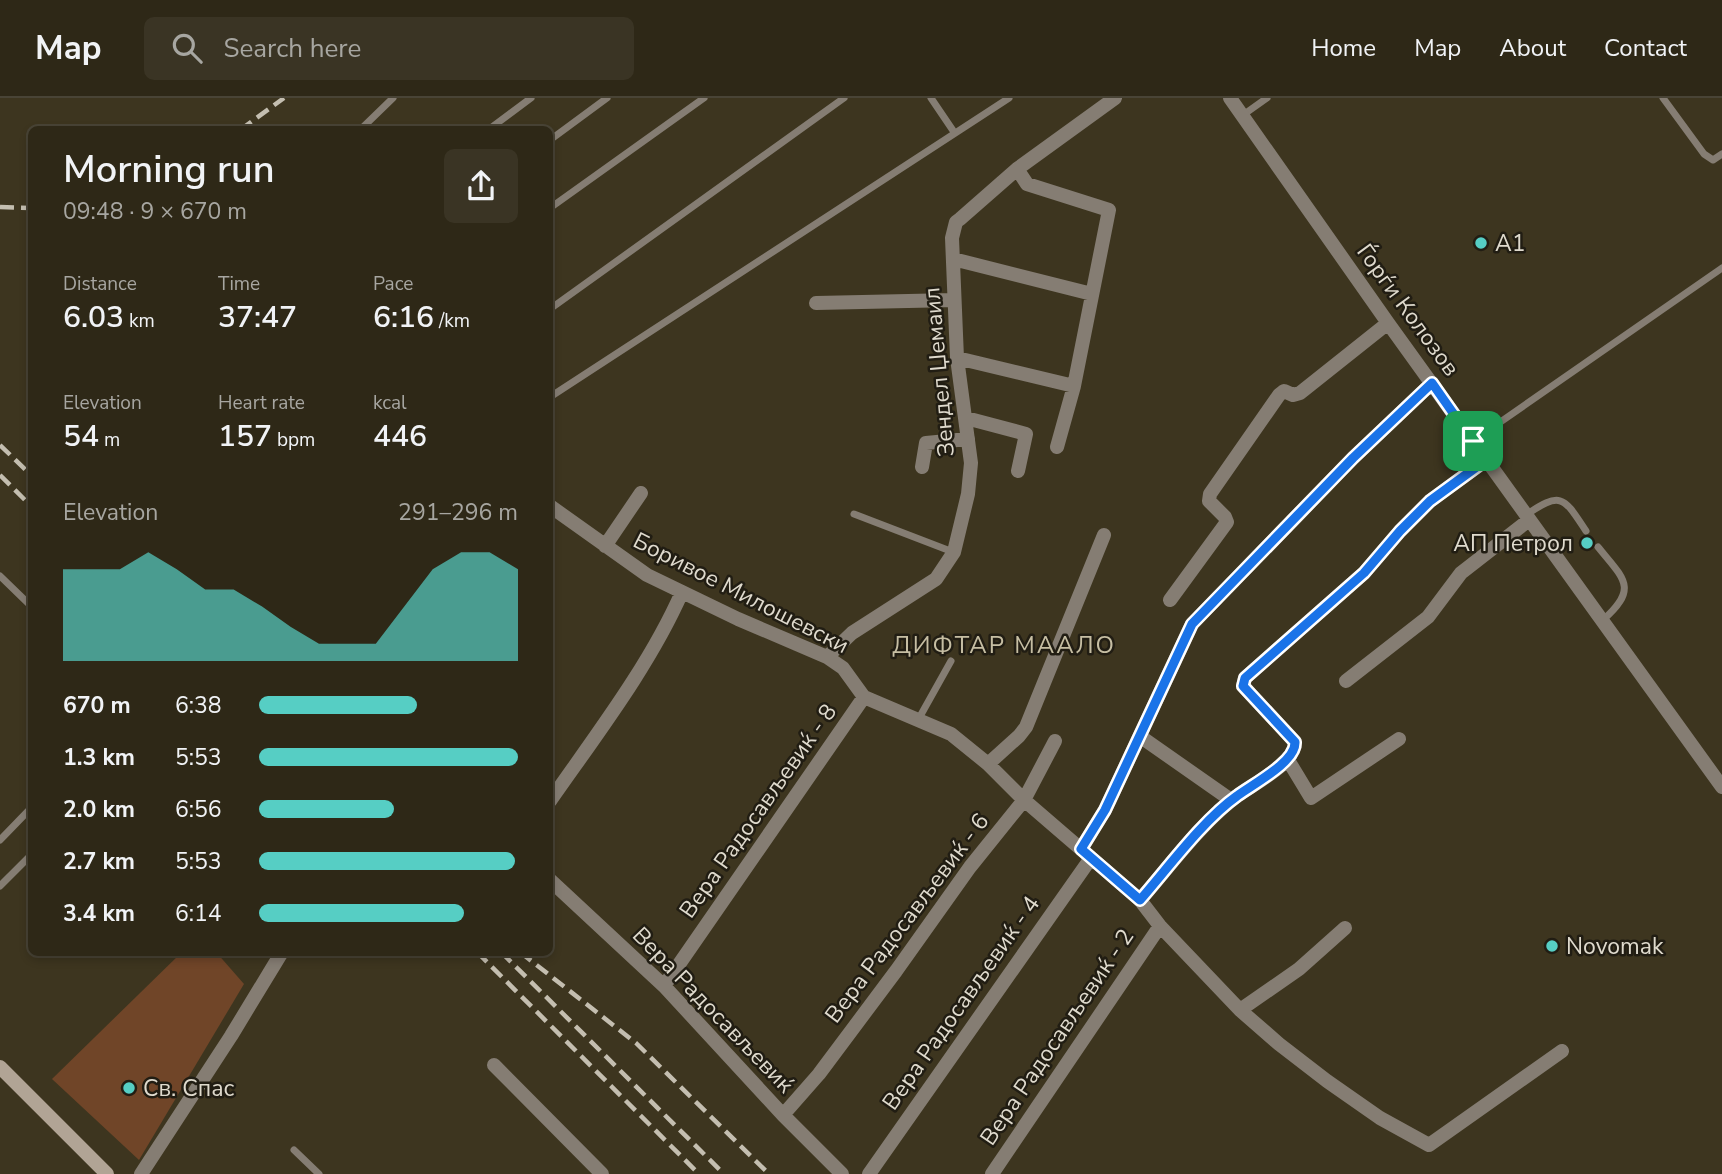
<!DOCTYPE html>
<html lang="en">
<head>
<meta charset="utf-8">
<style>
  :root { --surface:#2e2817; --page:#3a3424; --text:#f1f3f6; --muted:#a7a6a1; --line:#494436; --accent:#56cec4 }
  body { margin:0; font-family:"Nunito Sans",sans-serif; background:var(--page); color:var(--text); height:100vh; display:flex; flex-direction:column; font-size:26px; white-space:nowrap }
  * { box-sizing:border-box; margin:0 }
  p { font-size:23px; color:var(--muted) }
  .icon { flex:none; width:38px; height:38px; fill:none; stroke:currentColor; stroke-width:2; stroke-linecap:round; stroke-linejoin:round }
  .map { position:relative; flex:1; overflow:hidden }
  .details { position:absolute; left:28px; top:28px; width:525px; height:830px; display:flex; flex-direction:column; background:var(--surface); border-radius:10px; box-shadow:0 4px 10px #0003,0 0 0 2px var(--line) }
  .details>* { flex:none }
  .pin { position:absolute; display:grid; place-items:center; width:60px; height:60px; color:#fff; margin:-30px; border-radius:14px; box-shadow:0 4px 10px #0006 }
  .round { display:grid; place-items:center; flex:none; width:74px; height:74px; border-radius:10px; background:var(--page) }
  .head { display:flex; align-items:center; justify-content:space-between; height:119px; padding:0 35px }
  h1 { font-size:38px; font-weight:600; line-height:52px }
  .metrics { display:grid; grid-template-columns:repeat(3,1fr); gap:10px; height:119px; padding:7px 35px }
  .metrics div { display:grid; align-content:center }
  .metrics b { font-size:30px; font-weight:600 }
  .metrics small { font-size:19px; font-weight:400 }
  .metrics p { font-size:19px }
  .chart { height:196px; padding:14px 35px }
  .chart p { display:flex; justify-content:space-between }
  .chart svg { width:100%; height:126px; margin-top:7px; fill:var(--accent); opacity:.7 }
  ul { padding:0 35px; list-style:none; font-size:23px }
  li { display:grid; grid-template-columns:112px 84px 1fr; align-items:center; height:52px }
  li i { height:18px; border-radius:9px; background:var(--accent) }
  header { display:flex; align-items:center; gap:42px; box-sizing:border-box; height:98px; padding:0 35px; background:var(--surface); border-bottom:2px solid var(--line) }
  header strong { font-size:33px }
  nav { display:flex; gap:38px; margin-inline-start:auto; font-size:24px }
  .search { width:490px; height:63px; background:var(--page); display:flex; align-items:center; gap:18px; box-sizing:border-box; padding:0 24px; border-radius:10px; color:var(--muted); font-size:26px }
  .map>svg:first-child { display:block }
</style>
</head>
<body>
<header>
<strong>Map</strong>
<div class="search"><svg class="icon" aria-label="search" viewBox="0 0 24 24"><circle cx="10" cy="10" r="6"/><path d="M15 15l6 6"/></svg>Search here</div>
<nav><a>Home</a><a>Map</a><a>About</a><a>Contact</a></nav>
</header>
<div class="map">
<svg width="1722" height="1076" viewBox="0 0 1722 1076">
  <rect width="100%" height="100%" fill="#3d351f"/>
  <path fill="#704528" d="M 182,854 L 216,854 L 244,886 L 139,1062 L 52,981 Z"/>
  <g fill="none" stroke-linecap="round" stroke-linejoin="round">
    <path stroke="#857d73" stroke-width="7" d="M 931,0 L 954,34
      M 1663,0 L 1704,56 L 1713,62 L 1722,56
      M 1243,17 L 1267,0
      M 360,32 L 393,0
      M 488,32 L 531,0
      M 550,42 L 607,0
      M 550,110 L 704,0
      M 550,211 L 844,0
      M 550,299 L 1009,0
      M 1473,343 L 1722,170
      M 854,416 L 953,454
      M 1526,417 C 1562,392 1564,400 1586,433
      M 1598,449 C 1624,481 1639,490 1603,522
      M 0,478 L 32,509
      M 918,622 L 951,563
      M 0,742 L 32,709
      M 0,788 L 32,756
      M 294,1052 L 319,1076"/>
    <path stroke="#857d73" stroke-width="14" d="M 1230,0 L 1388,225 L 1722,689
      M 1017,71 L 1027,86 L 1109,112 L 1074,288 L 1057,349
      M 953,161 L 1092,196
      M 816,205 L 954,202
      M 957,260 L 1074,288
      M 966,320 L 1026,336 L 1018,373
      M 922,369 L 926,345 L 968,341
      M 550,408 L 647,477 L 738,521 L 827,559 L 843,570 L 864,599 L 951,636 L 988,666 L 1024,702 L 1140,802 L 1160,828 L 1240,912 L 1279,946 L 1327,983 L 1380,1020 L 1429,1047 L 1562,953
      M 605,448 L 641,395
      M 1170,502 L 1227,424 L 1225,419 L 1209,403 L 1210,396 L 1279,297 L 1284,293 L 1293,297 L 1300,295 L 1388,225
      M 827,559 L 852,535 L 936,481 L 954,454 L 968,396 L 971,365 L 957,260 L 952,140 L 956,124 L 960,121 L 1017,71 L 1115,0
      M 1346,583 L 1428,519 L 1461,475 L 1529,422
      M 1141,639 L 1231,702
      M 1288,662 L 1311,700 L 1399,641
      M 988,666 L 1019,638 L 1026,629 L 1104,437
      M 550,703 C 596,637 650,567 682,494
      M 1081,751 L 1105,712 L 1192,526 L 1353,360 L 1432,285
      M 550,782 L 664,888 L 783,1017 L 842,1076
      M 1140,802 C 1169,769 1198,729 1233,701 C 1249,688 1296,666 1295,644 L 1243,588 L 1245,580 L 1364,475 L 1400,433 L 1430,403 L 1486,362
      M 664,888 L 864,599
      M 1240,912 L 1299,871 L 1345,830
      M 494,967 L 602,1076
      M 783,1017 L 819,976 L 896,873 L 970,769 L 1024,702 L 1055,643
      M 141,1076 L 231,938 L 282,854
      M 869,1076 L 1091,760
      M 992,1076 L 1160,828"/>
    <path stroke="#b1a495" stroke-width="14" d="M 0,969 L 107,1076"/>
    <path stroke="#c4beb0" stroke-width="4.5" stroke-dasharray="14 7" stroke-linecap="butt" d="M 240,32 L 284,0
      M 0,109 L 32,110
      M 0,347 L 32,378
      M 0,377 L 32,409
      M 477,854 L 699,1076
      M 501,854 L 724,1076
      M 520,854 L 636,945 L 769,1076"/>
  </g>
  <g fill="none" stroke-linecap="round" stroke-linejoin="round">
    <defs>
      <path id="route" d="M 1432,285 L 1486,362 L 1430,403 L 1400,433 L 1364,475 L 1245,580 L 1243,588 L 1295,644 C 1296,664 1253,686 1237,698 C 1203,722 1168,770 1140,802 L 1081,751 L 1105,712 L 1192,526 L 1353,360 Z"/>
    </defs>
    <use href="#route" stroke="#fff" stroke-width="14"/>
    <use href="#route" stroke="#1a73e8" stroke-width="9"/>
  </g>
  <g fill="#56cec4" stroke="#211d13" stroke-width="2.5">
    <circle cx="1481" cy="145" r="7"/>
    <circle cx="1587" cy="445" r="7"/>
    <circle cx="1552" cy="848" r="7"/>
    <circle cx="129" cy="990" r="7"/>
  </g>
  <g text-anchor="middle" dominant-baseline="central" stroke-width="5" stroke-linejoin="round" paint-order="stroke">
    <g font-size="23" fill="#dfdacd" stroke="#211d13" text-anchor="start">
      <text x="1495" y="145">А1</text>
      <text x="1573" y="445" text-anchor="end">АП Петрол</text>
      <text x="1566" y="848">Novomak</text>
      <text x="143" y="990">Св. Спас</text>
    </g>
    <g font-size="23" fill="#dfdacd" stroke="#211d13">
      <text transform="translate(1408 212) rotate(54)">Ѓорѓи Колозов</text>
      <text transform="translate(939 274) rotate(-95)">Зендел Џемаил</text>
      <text transform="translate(741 495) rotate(27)">Боривое Милошевски</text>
      <text transform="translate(758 713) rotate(-55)">Вера Радосављевиќ - 8</text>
      <text transform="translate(907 820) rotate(-53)">Вера Радосављевиќ - 6</text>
      <text transform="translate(961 905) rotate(-55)">Вера Радосављевиќ - 4</text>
      <text transform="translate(713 912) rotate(46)">Вера Радосављевиќ</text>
      <text transform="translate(1057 939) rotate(-56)">Вера Радосављевиќ - 2</text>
    </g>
    <g font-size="24" letter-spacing="2" fill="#c6bea3" stroke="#211d13">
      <text x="1004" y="547">ДИФТАР МААЛО</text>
    </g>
  </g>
</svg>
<div class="pin" style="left:1473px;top:343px;background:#1e9e55"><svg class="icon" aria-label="arrive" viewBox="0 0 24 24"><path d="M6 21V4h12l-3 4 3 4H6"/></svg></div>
<section class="details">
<div class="head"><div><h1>Morning run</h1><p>09:48 · 9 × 670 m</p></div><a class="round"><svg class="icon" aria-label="share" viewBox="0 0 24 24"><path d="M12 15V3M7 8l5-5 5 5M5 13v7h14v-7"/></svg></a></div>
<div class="metrics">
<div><p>Distance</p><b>6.03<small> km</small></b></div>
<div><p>Time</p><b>37:47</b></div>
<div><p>Pace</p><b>6:16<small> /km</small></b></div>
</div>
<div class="metrics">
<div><p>Elevation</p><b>54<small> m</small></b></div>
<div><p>Heart rate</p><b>157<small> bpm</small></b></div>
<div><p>kcal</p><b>446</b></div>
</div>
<div class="chart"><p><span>Elevation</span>291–296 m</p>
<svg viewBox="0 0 160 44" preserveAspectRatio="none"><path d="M0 44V12L10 12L20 12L30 6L40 12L50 19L60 19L70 25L80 32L90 38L100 38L110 38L120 25L130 12L140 6L150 6L160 12V44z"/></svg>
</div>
<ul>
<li><b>670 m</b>6:38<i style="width:61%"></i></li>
<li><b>1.3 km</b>5:53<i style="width:100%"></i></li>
<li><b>2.0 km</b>6:56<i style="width:52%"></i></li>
<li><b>2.7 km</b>5:53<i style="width:99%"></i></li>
<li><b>3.4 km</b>6:14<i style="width:79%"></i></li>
</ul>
</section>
</div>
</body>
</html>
